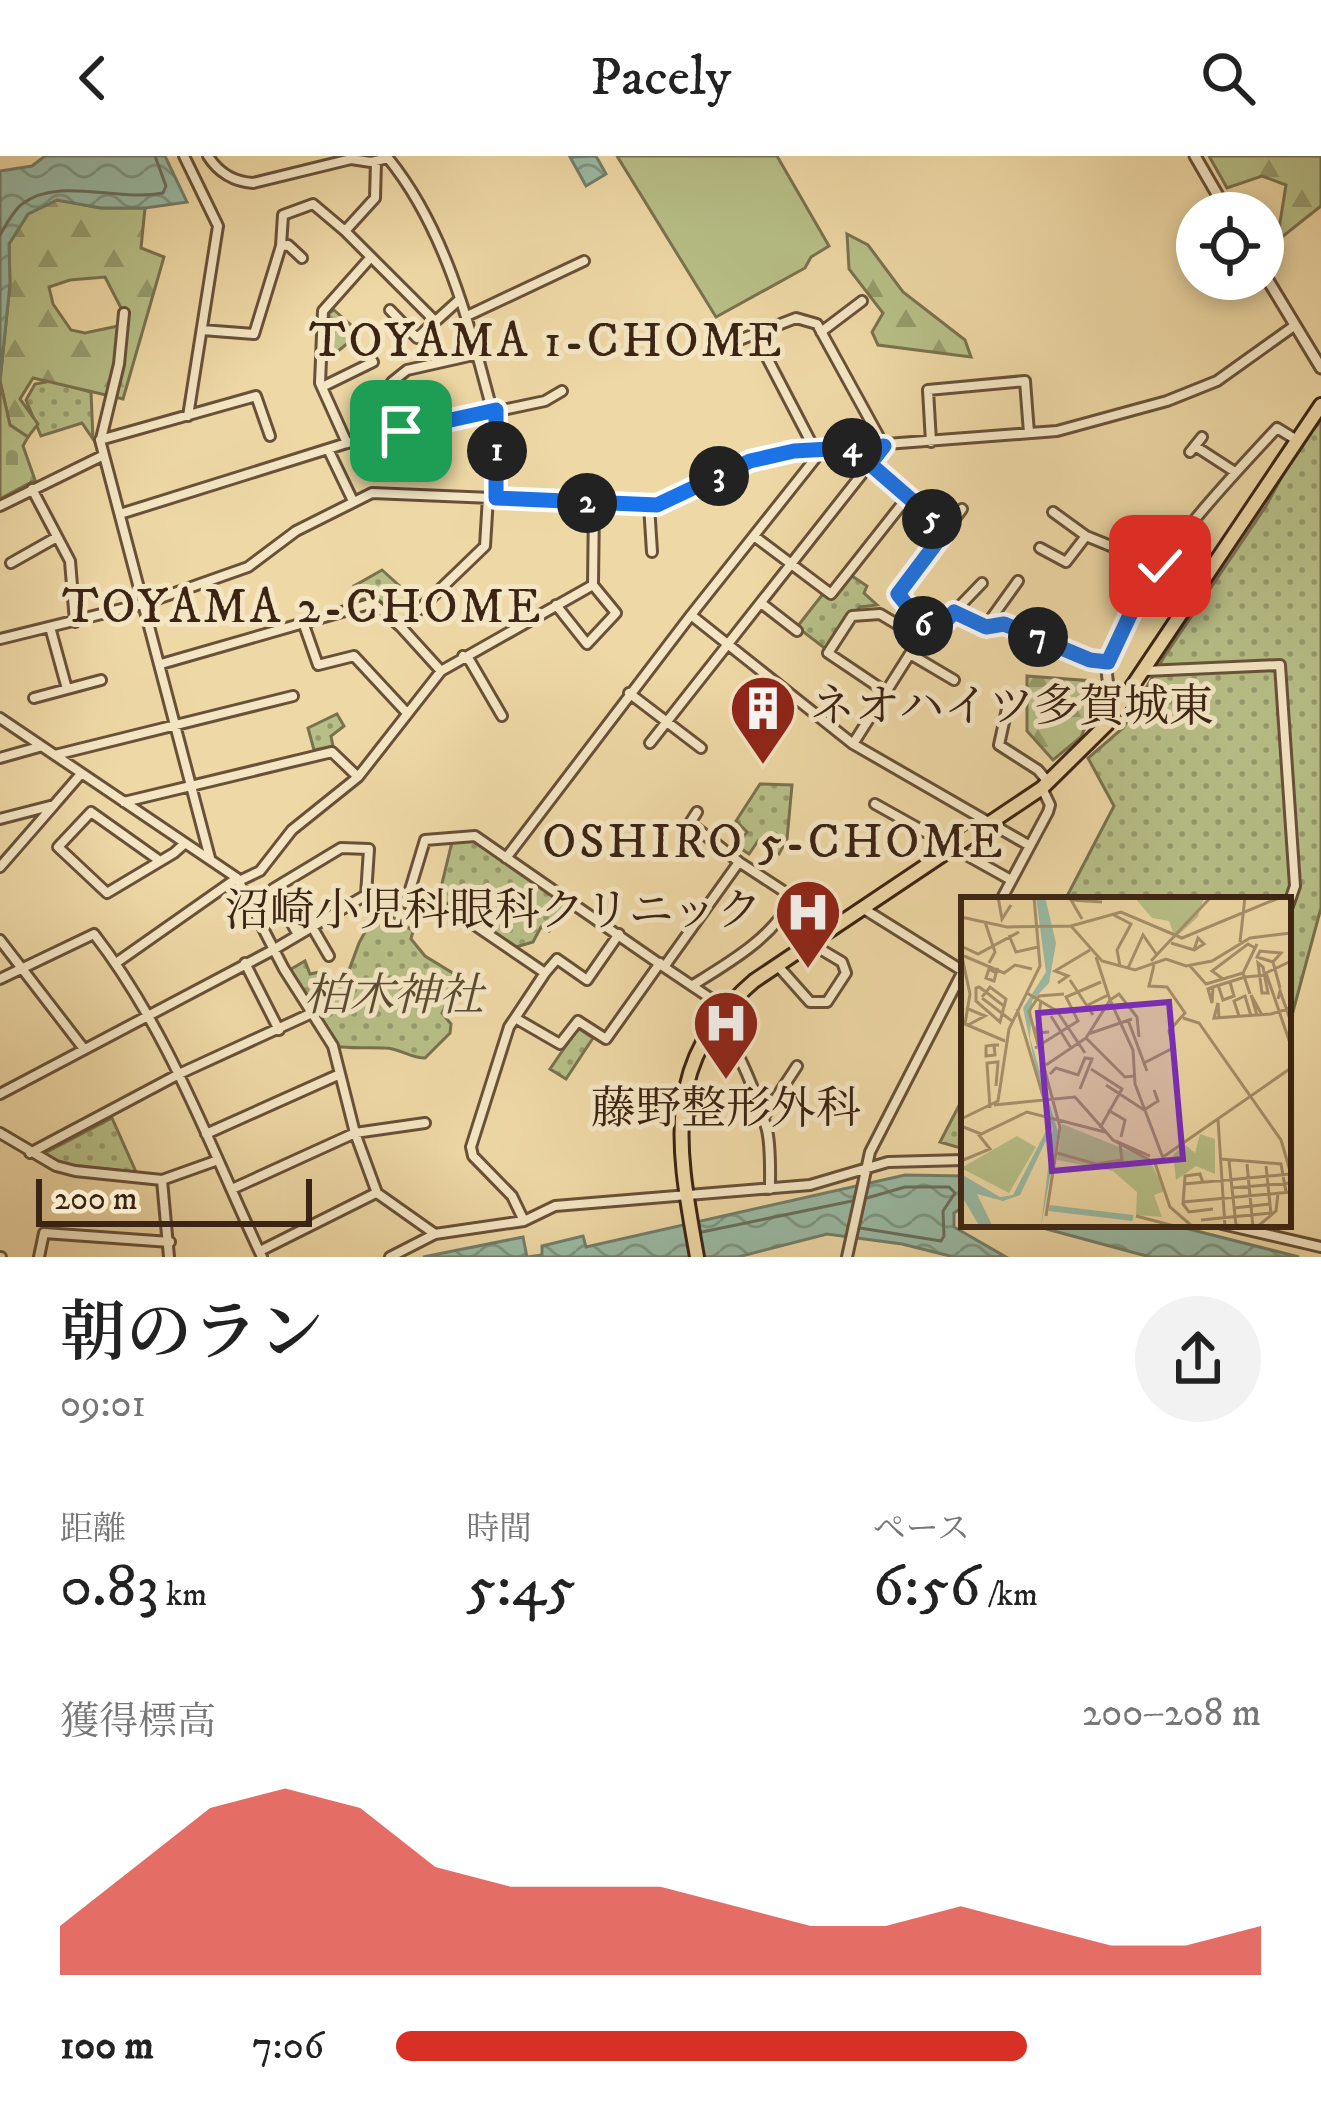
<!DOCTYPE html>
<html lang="ja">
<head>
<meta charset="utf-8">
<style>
  :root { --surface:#fff; --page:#f2f2f2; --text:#222; --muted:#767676; --accent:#d93025 }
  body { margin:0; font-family:"IM FELL DW Pica","Noto Serif JP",serif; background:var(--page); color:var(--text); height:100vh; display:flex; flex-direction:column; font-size:45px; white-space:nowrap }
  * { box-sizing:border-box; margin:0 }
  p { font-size:39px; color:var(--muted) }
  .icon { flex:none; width:66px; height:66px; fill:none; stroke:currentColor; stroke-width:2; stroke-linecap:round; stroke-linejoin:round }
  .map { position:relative; height:1101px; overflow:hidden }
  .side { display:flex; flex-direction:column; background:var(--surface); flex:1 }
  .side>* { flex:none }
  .tools { position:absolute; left:1176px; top:36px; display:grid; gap:24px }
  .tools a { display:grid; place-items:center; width:108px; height:108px; border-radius:50%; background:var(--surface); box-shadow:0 6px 18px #0003; font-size:60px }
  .scale { position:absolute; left:36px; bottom:30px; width:276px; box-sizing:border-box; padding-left:12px; border:6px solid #3b2414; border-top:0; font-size:33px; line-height:42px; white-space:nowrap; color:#3b2414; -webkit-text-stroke:9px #f4e6c4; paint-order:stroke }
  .pin { position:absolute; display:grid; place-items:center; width:102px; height:102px; color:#fff; margin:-51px; border-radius:24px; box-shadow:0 6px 18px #0006 }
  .km { position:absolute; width:60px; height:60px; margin:-30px; border-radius:50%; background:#222; color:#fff; font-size:33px; line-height:60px; text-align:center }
  .round { display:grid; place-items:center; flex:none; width:126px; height:126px; border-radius:63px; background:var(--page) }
  .head { display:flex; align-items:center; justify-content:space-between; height:204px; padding:0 60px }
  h1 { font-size:66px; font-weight:600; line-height:90px }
  .stats { display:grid; grid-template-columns:repeat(3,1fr); gap:18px; height:204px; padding:12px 60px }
  .stats div { display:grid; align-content:center }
  .stats b { font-size:60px; font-weight:600 }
  .stats small { font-size:33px; font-weight:400 }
  .stats p { font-size:33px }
  .chart { height:336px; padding:24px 60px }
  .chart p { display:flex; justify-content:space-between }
  .chart svg { width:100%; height:216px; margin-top:12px; fill:var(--accent); opacity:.7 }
  ul { padding:0 60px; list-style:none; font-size:39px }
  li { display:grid; grid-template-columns:192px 144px 1fr; align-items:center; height:90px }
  li i { height:30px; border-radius:15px; background:var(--accent) }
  header { display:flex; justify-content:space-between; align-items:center; height:156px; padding:0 60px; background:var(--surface); font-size:54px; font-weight:600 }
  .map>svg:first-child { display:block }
</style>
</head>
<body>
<header><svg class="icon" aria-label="back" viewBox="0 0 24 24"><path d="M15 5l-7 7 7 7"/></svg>Pacely<svg class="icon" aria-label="search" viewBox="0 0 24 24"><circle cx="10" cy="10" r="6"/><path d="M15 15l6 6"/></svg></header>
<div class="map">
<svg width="1321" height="1101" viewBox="0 0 1321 1101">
  <defs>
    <pattern id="grass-dots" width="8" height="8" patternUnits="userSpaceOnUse" patternTransform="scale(3)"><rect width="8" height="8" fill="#b7bf87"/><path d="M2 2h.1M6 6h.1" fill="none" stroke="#969b6d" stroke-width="1.8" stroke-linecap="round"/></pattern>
    <pattern id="forest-firs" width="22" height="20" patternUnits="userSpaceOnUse" patternTransform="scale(3)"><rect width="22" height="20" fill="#b7bf87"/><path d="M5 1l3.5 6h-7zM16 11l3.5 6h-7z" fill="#969b6d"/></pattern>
    <pattern id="cemetery-stones" width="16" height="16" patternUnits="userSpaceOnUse" patternTransform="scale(3)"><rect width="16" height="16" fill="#b7bf87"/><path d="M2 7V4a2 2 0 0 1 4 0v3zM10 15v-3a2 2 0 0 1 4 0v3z" fill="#969b6d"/></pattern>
    <pattern id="water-waves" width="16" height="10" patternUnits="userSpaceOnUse" patternTransform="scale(3)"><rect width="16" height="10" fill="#99baa4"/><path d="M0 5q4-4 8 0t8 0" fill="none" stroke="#7e9784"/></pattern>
  </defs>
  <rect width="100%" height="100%" fill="#eed8a5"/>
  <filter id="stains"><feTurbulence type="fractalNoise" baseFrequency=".00167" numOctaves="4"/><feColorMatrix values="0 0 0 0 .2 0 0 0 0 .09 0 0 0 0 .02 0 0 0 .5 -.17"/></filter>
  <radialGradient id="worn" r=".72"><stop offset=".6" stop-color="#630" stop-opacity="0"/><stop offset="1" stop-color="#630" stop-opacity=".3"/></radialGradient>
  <path fill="url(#grass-dots)" stroke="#79724e" stroke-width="3" d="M 334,154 L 360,177 L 331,201 L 327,197 L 329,157 Z
    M 51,225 L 91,236 L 93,283 L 82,267 L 41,280 L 26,244 L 35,228 Z
    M 1321,265 L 1321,752 L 1288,874 L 1288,744 L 1065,744 L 1114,650 L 1088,602 L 1123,572 L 1164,501 L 1266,350 L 1299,289 Z
    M 382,414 L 403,433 L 385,450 L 373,438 L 360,444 L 354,430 Z
    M 849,418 L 867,430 L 864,437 L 877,449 L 860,451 L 827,494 L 797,471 L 822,439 L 832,440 Z
    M 337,558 L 344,570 L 331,580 L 333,590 L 314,594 L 308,572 Z
    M 760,628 L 792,629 L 787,683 L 779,698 L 758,685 L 749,698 L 737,690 L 747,676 L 736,665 Z
    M 474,685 L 569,748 L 549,775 L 541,771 L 533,786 L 516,791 L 458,751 L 438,744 L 452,686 Z
    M 379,751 L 413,775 L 411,783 L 425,800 L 461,822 L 442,857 L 451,868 L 450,877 L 425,902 C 410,902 399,892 385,892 C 367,891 351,893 333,890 L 286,816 L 305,805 L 310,818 L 319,816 L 345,825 L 359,787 Z
    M 578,872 L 593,882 L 566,923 L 550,913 Z
    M 964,940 L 964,993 L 940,986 Z
    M 112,962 L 136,1016 L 59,1008 L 43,998 Z"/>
  <path fill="url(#forest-firs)" stroke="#79724e" stroke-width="3" fill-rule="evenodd" d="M 1209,0 L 1321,0 L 1321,50 L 1277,85 L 1286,29 L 1262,20 L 1227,32 Z
    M 57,44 L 101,52 L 145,52 L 141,92 L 164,101 L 123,243 L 33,222 L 20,243 L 38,268 L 28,281 L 10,269 L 0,225 L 10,128 L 9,88 L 28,58 ZM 105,121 L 121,152 L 118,170 L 85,177 L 71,174 L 53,148 L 49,131 L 70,124 Z
    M 847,78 L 868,89 L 903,136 L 965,184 L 971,201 L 878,189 L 872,176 L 883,157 L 849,113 Z
    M 1027,520 L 1094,525 L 1098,540 L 1081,581 L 1053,604 L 1027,575 Z"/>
  <path fill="url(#cemetery-stones)" stroke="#79724e" stroke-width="3" d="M 0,225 L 10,269 L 28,281 L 23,290 L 35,324 L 0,343 Z"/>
  <path fill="#b7bf87" stroke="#79724e" stroke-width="3" d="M 617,0 L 777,0 L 829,90 L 811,101 L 805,112 L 716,161 Z"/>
  <path fill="url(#water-waves)" stroke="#737e6a" stroke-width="3" d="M 45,0 L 165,0 L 187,46 L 145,52 L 101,52 L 57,44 L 28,58 L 9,88 L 10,128 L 0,225 L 0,15 L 32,10 Z
    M 596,0 L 606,18 L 586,30 L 570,1 Z
    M 905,1019 L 964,1020 L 964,1050 L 954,1057 L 954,1071 L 1006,1101 L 954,1101 L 902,1088 L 827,1078 L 738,1101 L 423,1101 L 523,1081 L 527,1101 L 542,1099 L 542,1090 L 583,1080 L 586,1091 Z
    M 1028,1068 L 1169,1068 L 1299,1101 L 1150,1101 Z"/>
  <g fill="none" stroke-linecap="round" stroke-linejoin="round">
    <path stroke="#6a6f5c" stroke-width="3" d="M 0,79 C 6,69 13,55 22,48 C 59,20 116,46 163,37 L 166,30 L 155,0
      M 860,1072 L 941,1085 L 944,1080 L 943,1055 L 955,1037 L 949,1031 L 905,1031 L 867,1042
      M 702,1076 L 852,1045"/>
    <defs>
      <path id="minor" d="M 184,0 L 218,70 L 188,260
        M 208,0 C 218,16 234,26 253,27 L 351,3 L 371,6 L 388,2 C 445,72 469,167 492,254
        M 281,90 L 288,89 L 302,102
        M 371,101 L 435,165
        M 390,154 L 417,182 L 460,143
        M 467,160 L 584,105
        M 202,174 L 254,178 L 281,90 L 283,59 L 313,48 L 345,75
        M 821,176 L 862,145
        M 763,194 L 815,294
        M 322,231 L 373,206
        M 496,254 L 496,342
        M 401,275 L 392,226 L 407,214 L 478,198
        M 101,283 L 119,208 L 124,157
        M 931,286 L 928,234 L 1025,225 L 1029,277
        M 347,287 L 320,227 L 323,155 L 371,101 L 345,75 L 375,42 L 376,5
        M 1195,290 L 1235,316
        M 328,293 L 353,345
        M 1190,296 L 1202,281
        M 870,308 L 906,343
        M 32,333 L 70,405 L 75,466
        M 649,349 L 652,396
        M 0,350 L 104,299
        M 1053,356 L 1086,380 L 1160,410
        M 120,358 L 347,287 L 545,245 L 562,235
        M 754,380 L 831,438 L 906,343 L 946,374
        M 1040,392 L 1066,406 L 1086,380
        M 11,407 L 57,381
        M 761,447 L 797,475
        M 556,449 L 587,488 L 616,457 L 593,429
        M 954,456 L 982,427
        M 691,459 L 822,294
        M 304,469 L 318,509 L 354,500 L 406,556
        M 50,471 L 67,533
        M 985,471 L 1018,425
        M 931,480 L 899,438 L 962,353
        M 0,483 L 146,447 L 248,411 L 296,375 L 372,337 L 657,349 L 750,305 L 794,295 L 1057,275 L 1167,245 L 1217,225 L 1294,170
        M 910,498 L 954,524
        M 463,500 L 470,505 L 502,560
        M 161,508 L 373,447 L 401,471
        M 441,515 L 401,471 L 485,390 L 488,341
        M 1145,515 L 1280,509 L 1295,730 L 1288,750
        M 886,536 L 828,497 L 852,460 L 880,458 L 920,482
        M 629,537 L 701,592
        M 34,542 L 101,524
        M 1121,547 C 1112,538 1106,528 1107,514 C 1107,496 1119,478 1127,462 C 1167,389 1221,332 1277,272 L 1295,283
        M 1008,548 L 999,589 L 1038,614 L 1049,627
        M 0,562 L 237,722 L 284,813 L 333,890 L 355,977 L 377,1037 L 435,1078
        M 650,587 L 884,290 L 817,168 L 796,162 L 721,191
        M 853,588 L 920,482 L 932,481 L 954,456 L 985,471 L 1003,468 L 1091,504 L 1108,505
        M 55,599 L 293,540
        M 0,602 L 39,591
        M 124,646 L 332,596 L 358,621
        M 875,648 L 1011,724
        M 697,656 L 690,667 L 739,706
        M 0,663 L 54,649 L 80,619
        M 210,702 L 100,284 L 256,240 L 270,280
        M 506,702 L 691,459 L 853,588 L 1030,690
        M 160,705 L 91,656 L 58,691 L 107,737 L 174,697 L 183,689
        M 0,711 L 54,649
        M 239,725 L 260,715 L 292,674 L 358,621 L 441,515 L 593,429 L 594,347
        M 1001,744 L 1048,656 L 1050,649 L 1042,632
        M 864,753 L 963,815
        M 311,769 L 329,800
        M 0,784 L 84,893
        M 116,807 L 237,722
        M 245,807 L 279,874
        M 778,810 L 810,846 L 827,846 L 846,817 L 842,806 L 810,787
        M 545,817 L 557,803 L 587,824 L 619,778
        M 0,823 L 94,778 C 169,875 210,991 262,1101
        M 693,829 C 727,808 774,781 791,744 L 785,736 L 739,706 L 664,811 L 725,852
        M 515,862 L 560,888 L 578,865 L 606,883 L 660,807
        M 717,868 C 735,881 761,950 767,974 C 771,992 770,1014 770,1033
        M 0,938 L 273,794 L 366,739 L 369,693 L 341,692 L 273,733 L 297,777
        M 763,962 L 797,910
        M 0,977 L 56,1010 L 75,1015 L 162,1024 L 218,1004
        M 206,978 L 340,918
        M 30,997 L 179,918 L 312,857
        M 162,1024 L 169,1101
        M 232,1033 L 355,977 L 425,967
        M 524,1065 L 512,1040 L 473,1000 L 471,991 L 509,871 L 545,817 L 454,755 L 406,747 L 425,684 L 475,680 L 664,811
        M 1222,1068 L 1321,1091
        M 260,1095 L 376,1037
        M 0,1101 L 1,1101
        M 39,1101 L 44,1077 L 170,1086
        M 390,1101 L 435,1078 L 524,1065 L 555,1050 L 810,1029 L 888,1006 L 964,1004
        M 847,1101 L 870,996 L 964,813"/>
      <path id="tertiary" d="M 1195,0 L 1228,57
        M 1263,116 L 1321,212"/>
      <path id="primary" d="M 697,1101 C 678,993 659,907 754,825 L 1042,632 L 1107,568 L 1321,249"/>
    </defs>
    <use href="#minor" stroke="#685138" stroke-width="14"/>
    <use href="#tertiary" stroke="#685138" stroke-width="15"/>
    <use href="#primary" stroke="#3b2414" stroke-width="18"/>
    <use href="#minor" stroke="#f4e6c4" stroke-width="8"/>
    <use href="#tertiary" stroke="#f4e6c4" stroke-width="9"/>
    <use href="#primary" stroke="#eed8a5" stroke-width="12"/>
  </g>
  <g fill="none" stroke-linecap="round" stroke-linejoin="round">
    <defs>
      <path id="route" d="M 401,275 L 496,254 L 496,342 L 657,349 L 750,305 L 794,295 L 884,290 L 870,308 L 946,374 L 898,438 L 932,481 L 954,456 L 986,471 L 1004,468 L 1090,504 L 1108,506 L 1137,444 L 1160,410"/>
    </defs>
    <use href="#route" stroke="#fff" stroke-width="24"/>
    <use href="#route" stroke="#1a73e8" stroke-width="15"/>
  </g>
  <defs>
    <symbol id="building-pin" viewBox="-11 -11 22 30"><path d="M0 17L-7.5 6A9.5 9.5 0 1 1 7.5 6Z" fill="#8f2418" stroke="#f4e6c4"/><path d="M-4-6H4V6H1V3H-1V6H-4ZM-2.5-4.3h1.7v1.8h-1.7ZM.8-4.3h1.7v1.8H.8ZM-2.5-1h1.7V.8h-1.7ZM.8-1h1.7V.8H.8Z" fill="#fff"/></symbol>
    <symbol id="hospital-pin" viewBox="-11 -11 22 30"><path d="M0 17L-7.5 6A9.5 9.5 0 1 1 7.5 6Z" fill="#8f2418" stroke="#f4e6c4"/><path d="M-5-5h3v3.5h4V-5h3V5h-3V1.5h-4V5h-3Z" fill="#fff"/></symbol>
  </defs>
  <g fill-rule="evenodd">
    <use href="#building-pin" x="725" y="514" width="76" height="104"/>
    <use href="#hospital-pin" x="770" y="718" width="76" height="104"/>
    <use href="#hospital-pin" x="688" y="829" width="76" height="104"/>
  </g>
  <g text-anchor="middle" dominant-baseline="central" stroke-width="10" stroke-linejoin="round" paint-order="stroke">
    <g font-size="45" fill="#3b2414" stroke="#f4e6c4" text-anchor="start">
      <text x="810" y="552">ネオハイツ多賀城東</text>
      <text x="762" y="756" text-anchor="end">沼崎小児科眼科クリニック</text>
      <text x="726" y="954" text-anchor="middle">藤野整形外科</text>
    </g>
    <g font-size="45" font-style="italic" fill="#5a4b31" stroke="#f4e6c4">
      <text x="394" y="841">柏木神社</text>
    </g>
    <g font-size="48" letter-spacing="3" fill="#3b2414" stroke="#f4e6c4">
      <text x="547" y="186">TOYAMA 1-CHOME</text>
      <text x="303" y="452">TOYAMA 2-CHOME</text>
      <text x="774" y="687">OSHIRO 5-CHOME</text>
    </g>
  </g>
  <g transform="translate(961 741)">
    <rect width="330" height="330" fill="#eed8a5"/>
    <path d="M 173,0 L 243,0 L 237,20 L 214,41 L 208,24 L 191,21 ZM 101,227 L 188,262 L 204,294 L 193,298 L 201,320 L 175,318 L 176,295 L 152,274 L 96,263 ZM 56,239 L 75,250 L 48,296 L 0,271 Z" fill="#b7bf87"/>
    <path d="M 239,237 L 254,242 L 254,277 L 235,269 L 215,283 L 212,258 L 223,247 L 234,256 Z" fill="#b7bf87"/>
    <path d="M 75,0 L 84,0 L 95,46 L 88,86 L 71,104 L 69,141 L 97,235 L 80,330 L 92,229 L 59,298 L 42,304 L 16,297 L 32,330 L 19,330 L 0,298 L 0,277 L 39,300 L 52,298 L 87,230 L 62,111 L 85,75 Z" fill="#99baa4"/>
    <path fill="none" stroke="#99baa4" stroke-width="6" d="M 88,311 L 172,321"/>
    <path fill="none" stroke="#a6906b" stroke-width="3" d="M 37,0 L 41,22 L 50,8M 151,17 L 170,27 L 156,53 L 159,69M 0,20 L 46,30 L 110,29 L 141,64 L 174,73 L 205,62 L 225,69 L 251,64 L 289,41 L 330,36M 121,22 L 110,3 L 141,5M 24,25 L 34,55 L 28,66M 110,29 L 160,15 L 221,41 L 320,0M 48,38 L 55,55 L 77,50M 279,45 L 284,0M 210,46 L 233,53 L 237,41 L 243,47 L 233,53M 0,49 L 17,57 L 58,35M 0,55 L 9,97 L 4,127 L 44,144M 3,59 L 43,76 L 54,68 L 71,72M 190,64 L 250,0M 330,64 L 305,76 L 330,149M 312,65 L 296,60 L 299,54 L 320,56 L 312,65 L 319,91M 297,66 L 302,70 L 307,96 L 301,96 ZM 229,69 L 245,87 L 282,76M 167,71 L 182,38 L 196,58M 35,76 L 28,72 L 25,81 L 33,84 L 36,73 L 37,71M 262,82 L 251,74 L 287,47 L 294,51M 109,83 L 132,118M 97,86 L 107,79 L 94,74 L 129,53M 257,88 L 262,103 L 273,99 L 269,85M 252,90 L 251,106 L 247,92 L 252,90 L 284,80 L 306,78M 66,96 L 96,114 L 124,156M 289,97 L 282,76 L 296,47M 21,100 L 29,90 L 45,102 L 39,125 L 15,104 L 15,91 L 18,90 L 25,95 L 35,103 L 43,109M 21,101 L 51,124M 317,102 L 319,94 L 330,125M 80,104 L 75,136 L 88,135M 5,111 L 24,119 L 5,129M 56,112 L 82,199M 113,115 L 147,98M 296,118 L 290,98 L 301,118M 90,119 L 110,151M 278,119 L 273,104 L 284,99 L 290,119M 222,121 L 238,126 L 320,243 L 330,277 L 223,287M 258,121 L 257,106 L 253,121 L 310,117 L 330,111M 167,123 L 186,174M 127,137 L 171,122M 178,140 L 176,120 L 158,97 L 149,103 L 172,153 L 174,187 L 202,261M 125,141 L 164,180 L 173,179M 33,148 L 34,158 L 25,159 L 25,149 L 33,148 L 38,148M 74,151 L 117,124 L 105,100 L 140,85M 183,166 L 212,151 L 208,134 L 224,116 L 206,90 L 188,89 L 193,68M 85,168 L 125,141 L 149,103 L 135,60M 130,172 L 161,192 L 139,231M 89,177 L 95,171 L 117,178 L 124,161 L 131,162 L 119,192M 145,188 L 183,213 L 197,204 L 193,193M 33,208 L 114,200 L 152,243 L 194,266 L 209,310 L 232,330M 29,211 L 26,166 L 37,165 L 35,189M 147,213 L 164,223 L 160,240M 0,222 L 37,204 L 48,132 L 79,69 L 73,0M 257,222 L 264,330M 0,229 L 20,237 L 66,215 L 144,235M 155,244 L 189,259M 96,256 L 135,267 L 161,263 L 159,247M 202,260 L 330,171M 260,262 L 320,267 L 325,295M 0,264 L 29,252 L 17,237M 268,264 L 275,328 L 292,330M 286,267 L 292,330M 305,269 L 310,317M 242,286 L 239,277 L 224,279 L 222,307 L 228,315 L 252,312M 270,291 L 330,286M 222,305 L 330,295M 273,311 L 309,307M 85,319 L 99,230 L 68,114 L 78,99 L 103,97M 175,319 L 217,330M 240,323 L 310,316M 296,330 L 315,314 L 317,296"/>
    <path fill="#7b2cbf" fill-opacity="0.15" stroke="#7b2cbf" stroke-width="6" d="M 208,105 L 222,262 L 91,274 L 77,116 Z"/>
    <rect width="330" height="330" fill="none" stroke="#3b2414" stroke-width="6"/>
  </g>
  <rect width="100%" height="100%" filter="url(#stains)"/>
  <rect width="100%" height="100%" fill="url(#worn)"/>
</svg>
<div class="tools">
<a><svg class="icon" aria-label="locate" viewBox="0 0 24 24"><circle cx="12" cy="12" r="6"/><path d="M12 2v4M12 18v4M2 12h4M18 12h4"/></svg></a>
</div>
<div class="scale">200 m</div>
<div class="pin" style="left:401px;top:275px;background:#1e9e55"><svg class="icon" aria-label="arrive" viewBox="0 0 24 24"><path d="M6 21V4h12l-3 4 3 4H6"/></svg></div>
<div class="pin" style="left:1160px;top:410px;background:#d93025"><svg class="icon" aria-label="check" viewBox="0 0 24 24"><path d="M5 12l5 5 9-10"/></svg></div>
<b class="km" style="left:497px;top:295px">1</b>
<b class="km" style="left:587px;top:347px">2</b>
<b class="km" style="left:719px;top:320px">3</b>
<b class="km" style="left:852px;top:292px">4</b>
<b class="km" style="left:932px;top:363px">5</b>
<b class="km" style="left:923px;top:470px">6</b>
<b class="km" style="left:1038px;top:481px">7</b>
</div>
<section class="side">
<div class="head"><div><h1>朝のラン</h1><p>09:01</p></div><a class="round"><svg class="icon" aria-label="share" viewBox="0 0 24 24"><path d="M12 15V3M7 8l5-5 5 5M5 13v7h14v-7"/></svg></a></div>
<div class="stats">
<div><p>距離</p><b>0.83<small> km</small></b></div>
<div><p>時間</p><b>5:45</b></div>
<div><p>ペース</p><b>6:56<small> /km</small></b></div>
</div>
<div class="chart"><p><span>獲得標高</span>200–208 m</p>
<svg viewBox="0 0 160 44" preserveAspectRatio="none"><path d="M0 44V34L10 22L20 10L30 6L40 10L50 22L60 26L70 26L80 26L90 30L100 34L110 34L120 30L130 34L140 38L150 38L160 34V44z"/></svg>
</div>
<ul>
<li><b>100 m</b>7:06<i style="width:73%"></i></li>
</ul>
</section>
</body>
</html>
